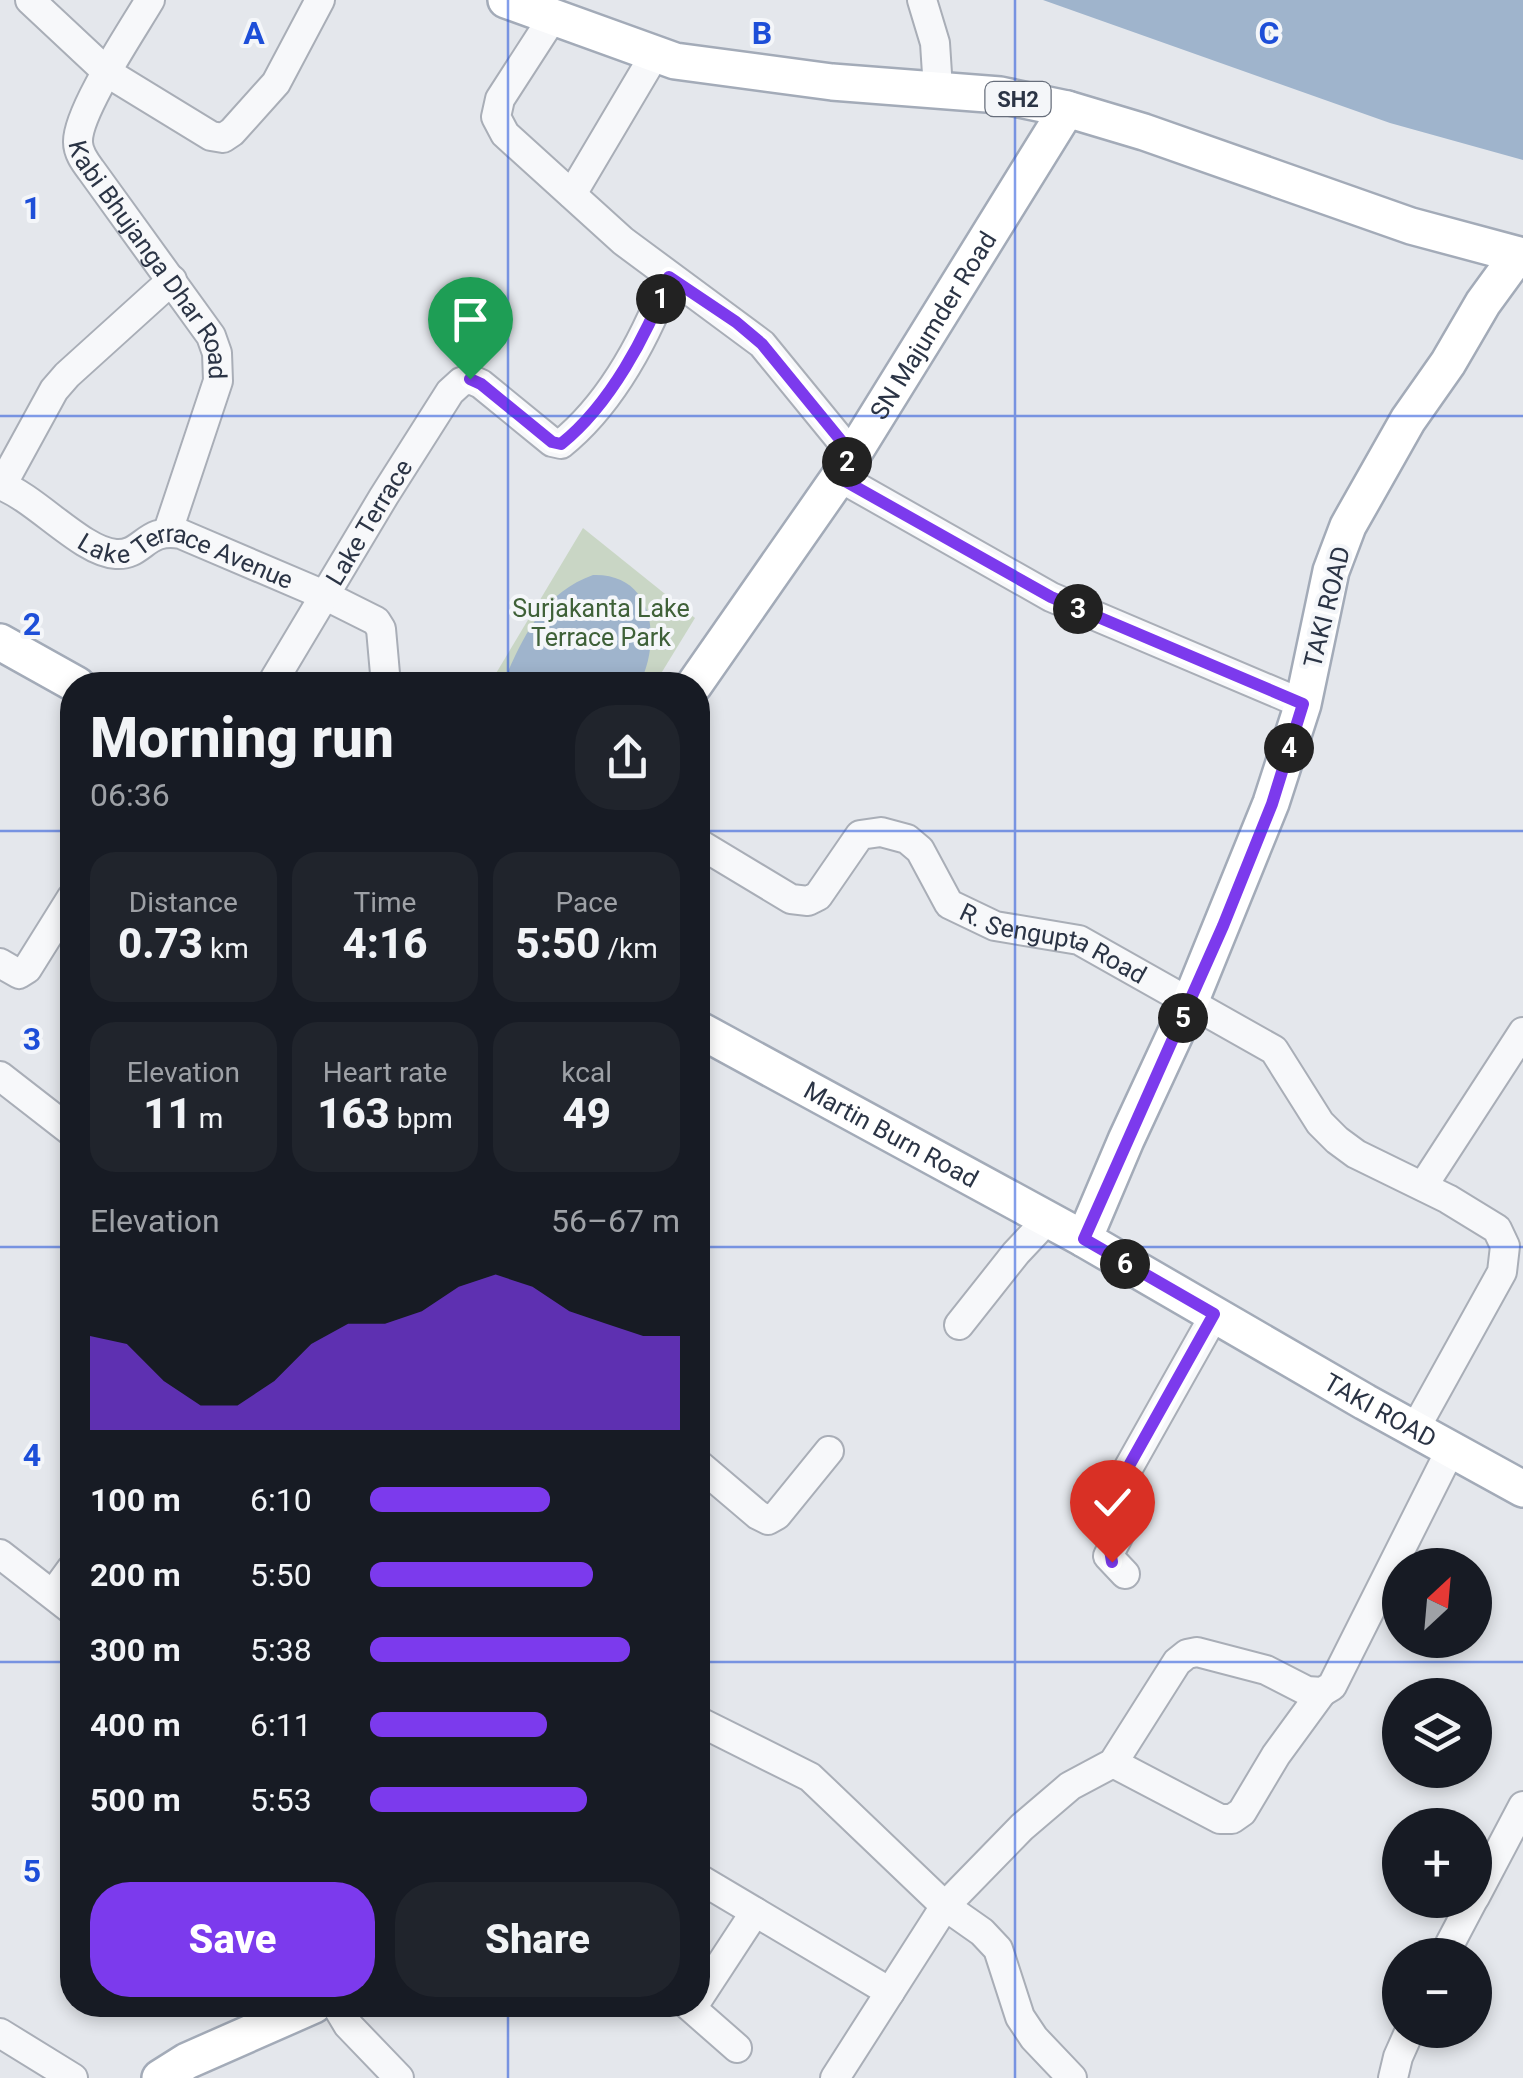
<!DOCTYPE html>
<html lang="en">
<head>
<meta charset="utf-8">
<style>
  :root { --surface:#171b24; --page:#20242c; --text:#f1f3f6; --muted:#9ea1a6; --accent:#7c3aed }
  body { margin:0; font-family:Roboto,sans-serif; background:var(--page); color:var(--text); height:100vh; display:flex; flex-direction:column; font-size:38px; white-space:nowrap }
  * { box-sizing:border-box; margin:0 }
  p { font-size:32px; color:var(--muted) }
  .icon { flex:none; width:55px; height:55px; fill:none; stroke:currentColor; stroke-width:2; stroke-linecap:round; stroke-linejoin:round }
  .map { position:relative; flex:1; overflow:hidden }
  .details { position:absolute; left:60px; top:672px; width:650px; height:1345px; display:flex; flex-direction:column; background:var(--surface); border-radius:40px; box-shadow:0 5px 15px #0003 }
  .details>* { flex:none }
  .needle { width:65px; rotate:26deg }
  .fabs { position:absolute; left:1382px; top:1548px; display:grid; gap:20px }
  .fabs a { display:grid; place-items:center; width:110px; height:110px; border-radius:50%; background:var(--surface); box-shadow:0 5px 15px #0003; font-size:50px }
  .pin { position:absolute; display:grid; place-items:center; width:85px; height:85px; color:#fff; margin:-102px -42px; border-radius:50% 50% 50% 0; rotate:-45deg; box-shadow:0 0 10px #0007 }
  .pin .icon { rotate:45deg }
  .km { position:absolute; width:50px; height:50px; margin:-25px; border-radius:50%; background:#222; color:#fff; font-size:28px; line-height:50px; text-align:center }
  .round { display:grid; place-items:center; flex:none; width:105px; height:105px; border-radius:40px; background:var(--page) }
  .headline { display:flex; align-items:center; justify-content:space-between; height:170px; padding:0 30px }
  h1 { font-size:55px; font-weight:800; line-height:75px }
  .stats { display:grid; grid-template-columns:repeat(3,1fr); gap:15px; height:170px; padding:10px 30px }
  .stats div { display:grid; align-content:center; border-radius:25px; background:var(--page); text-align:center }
  .stats b { font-size:42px; font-weight:800 }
  .stats small { font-size:28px; font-weight:400 }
  .stats p { font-size:28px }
  .chart { height:280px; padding:20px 30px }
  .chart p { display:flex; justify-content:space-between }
  .chart svg { width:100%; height:180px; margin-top:10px; fill:var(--accent); opacity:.7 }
  .action { display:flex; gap:20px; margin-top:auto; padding:20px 30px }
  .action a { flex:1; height:115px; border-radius:40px; background:var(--accent); color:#fff; font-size:40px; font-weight:800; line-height:115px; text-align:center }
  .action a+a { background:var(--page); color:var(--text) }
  ul { padding:0 30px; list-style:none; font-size:32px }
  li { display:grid; grid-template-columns:160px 120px 1fr; align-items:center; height:75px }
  li i { height:25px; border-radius:12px; background:var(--accent) }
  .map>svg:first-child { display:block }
</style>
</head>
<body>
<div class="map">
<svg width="1523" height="2078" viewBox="0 0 1523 2078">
  <rect width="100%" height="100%" fill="#e4e7ec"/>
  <path fill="#c9d6c5" d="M 583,528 L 695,618 L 654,685 L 489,685 Z"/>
  <path fill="#9fb4cc" d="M 1043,0 L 1523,0 L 1523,160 L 1390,123 Z
    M 593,575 C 654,573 662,640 639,685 L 502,685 C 523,638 541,594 593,575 Z"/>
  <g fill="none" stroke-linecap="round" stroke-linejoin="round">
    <defs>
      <g id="minor">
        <path d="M 30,0 L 108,73 L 211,136 L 223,138 L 232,132 L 276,83 L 320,0"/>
        <path id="s1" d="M 150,0 C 133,29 77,112 78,142 C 78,153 85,162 91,170 L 211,336 L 217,353 L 218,381 L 168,531"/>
        <path d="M 922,0 L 935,43 L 938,89"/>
        <path d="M 553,17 L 500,99 L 496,117 L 505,134 L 623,241 L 762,344 L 852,454"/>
        <path d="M 572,194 L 655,54"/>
        <path d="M 839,477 L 1051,597 L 1303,704"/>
        <path id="s2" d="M 0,485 C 36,498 82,552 116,554 C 143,556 145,527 181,534 L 324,595 L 376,621 L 381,629 L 386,685"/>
        <path d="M 2,485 L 54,390 L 67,375 L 172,280"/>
        <path id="s3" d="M 271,685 L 384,496 L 450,392 L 461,382 L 470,379 L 481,384 L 552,442 L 561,444 C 612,403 646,337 669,277"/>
        <path id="s4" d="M 698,843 L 791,899 L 808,901 L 818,896 L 860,835 L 881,832 L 907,839 L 920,850 L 949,904 L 995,926 L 1079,940 L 1274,1050 L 1320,1123 L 1337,1140 L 1356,1154 L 1448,1199 L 1497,1229 L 1505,1246 L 1502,1272 L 1415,1429"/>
        <path d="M 0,963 L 19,974 L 27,969 L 72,897"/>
        <path d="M 0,1076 L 72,1132"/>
        <path d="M 1423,1186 L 1523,1032"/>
        <path d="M 959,1325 L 1016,1253 L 1048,1219"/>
        <path d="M 698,1464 L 758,1515 L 768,1520 L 777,1515 L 829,1451"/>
        <path d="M 0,1554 L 72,1610"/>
        <path d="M 1125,1574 L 1108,1556 L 1136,1503 L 1136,1496 L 1122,1487 L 1121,1481 L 1215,1314"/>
        <path d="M 53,1594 L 72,1568"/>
        <path d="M 698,1721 L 810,1777 L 945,1906 L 835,2078"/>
        <path d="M 1113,1763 L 1220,1819 L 1232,1819 L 1242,1812 L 1276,1755 L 1322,1692"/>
        <path d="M 698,1878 L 890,1992"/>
        <path d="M 1475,1897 L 1523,1806"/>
        <path d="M 1444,1955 L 1473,1900"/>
        <path d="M 698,1999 L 755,1912"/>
        <path d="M 336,2005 L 348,2025 L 399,2078"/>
        <path d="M 688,2005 L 737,2048"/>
        <path d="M 0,2033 L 73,2078"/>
        <path d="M 1072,2078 L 1034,2038 L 1020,2017 L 998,1949 L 982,1932 L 945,1906 L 1022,1827 L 1070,1786 L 1113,1763 L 1177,1662 L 1187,1654 L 1197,1652 L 1266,1670 L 1307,1691 L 1322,1692 L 1332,1686 L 1451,1449"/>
        <path d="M 1393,2078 L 1398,2057 L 1410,2030"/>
      </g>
      <g id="major">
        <path d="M 506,0 L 675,61 L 832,82 L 1000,95 L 1067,109 L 1144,132 L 1411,226 L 1523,256"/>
        <path id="s5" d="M 1518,255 L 1483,303 L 1448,363 L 1408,420 L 1348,526 L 1331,571 L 1303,704 L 1271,803 L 1191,1000 L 1126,1140 L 1084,1239 L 1365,1402 L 1523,1489"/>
        <path d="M 0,642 L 77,685"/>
        <path id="s6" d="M 694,685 L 839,477 L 1067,109"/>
        <path id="s7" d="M 698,1029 L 1084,1239"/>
        <path d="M 160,2078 L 187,2061 L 314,2005"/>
      </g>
    </defs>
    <use href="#minor" stroke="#a9aeb7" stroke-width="32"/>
    <use href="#major" stroke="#a3abb8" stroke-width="40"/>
    <use href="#minor" stroke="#f7f8fa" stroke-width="28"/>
    <use href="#major" stroke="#fff" stroke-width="35"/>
  </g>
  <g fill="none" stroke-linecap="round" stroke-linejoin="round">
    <defs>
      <path id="route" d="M 470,379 L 481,384 L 552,442 L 561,444 C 610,405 647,335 669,277 L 736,322 L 762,344 L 852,454 L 838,477 L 1051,597 L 1303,704 L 1272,804 L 1223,926 L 1084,1239 L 1214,1314 L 1121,1480 L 1122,1487 L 1136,1496 L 1136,1504 L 1110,1550 L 1112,1562"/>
    </defs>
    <use href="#route" stroke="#fff" stroke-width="20"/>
    <use href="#route" stroke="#7c3aed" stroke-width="12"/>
  </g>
  <path fill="none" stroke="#1d4ed8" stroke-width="2.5" stroke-opacity="0.55" d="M 508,0 L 508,685M 1015,0 L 1015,2078M 0,416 L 1523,416M 0,831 L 72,831M 698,831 L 1523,831M 0,1247 L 72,1247M 698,1247 L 1523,1247M 0,1662 L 72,1662M 698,1662 L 1523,1662M 508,2005 L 508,2078"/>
  <g text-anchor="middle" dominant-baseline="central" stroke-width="8" stroke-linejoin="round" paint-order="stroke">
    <rect fill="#f4f6f9" stroke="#676e7b" stroke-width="2.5" x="985.5" y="82" width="65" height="34" rx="8"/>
    <g font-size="22" font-weight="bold" fill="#2b3445">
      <text x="1018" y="99">SH2</text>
    </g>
    <g font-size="25" fill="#2b3445" stroke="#f4f6f9">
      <text stroke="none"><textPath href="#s1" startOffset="300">Kabi Bhujanga Dhar Road</textPath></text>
      <text stroke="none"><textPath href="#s6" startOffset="432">SN Majumder Road</textPath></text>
      <text stroke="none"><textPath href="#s3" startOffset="190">Lake Terrace</textPath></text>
      <text stroke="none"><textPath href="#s2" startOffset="212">Lake Terrace Avenue</textPath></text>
      <text transform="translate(1327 607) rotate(-76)">TAKI ROAD</text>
      <text stroke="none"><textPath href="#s4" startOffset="450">R. Sengupta Road</textPath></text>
      <text stroke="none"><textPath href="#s7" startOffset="220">Martin Burn Road</textPath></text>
      <text stroke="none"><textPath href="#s5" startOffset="1425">TAKI ROAD</textPath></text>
    </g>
    <g font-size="25" fill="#3f6138" stroke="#f4f6f9">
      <text x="601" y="608">Surjakanta Lake<tspan x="601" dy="29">Terrace Park</tspan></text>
    </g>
  </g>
  <g font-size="32" text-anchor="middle" font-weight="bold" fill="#1d4ed8" stroke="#f4f6f9" stroke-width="8" stroke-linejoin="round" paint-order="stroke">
    <text x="254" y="44">A</text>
    <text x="762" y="44">B</text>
    <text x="1269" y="44">C</text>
    <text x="32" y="219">1</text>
    <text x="32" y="635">2</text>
    <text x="32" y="1050">3</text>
    <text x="32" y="1466">4</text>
    <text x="32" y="1882">5</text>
  </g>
</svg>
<div class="fabs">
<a><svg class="needle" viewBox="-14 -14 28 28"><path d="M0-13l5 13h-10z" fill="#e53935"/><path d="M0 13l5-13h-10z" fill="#9ea1a6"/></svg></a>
<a><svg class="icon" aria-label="layers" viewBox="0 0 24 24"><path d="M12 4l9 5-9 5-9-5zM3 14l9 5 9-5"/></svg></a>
<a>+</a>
<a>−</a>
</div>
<div class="pin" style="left:470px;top:379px;background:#1e9e55"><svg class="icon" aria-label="arrive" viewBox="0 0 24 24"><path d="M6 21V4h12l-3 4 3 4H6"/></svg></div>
<div class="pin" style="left:1112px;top:1562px;background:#d93025"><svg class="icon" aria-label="check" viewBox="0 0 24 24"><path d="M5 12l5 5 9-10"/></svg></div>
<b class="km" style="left:661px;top:299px">1</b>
<b class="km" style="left:847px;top:462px">2</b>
<b class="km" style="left:1078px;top:609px">3</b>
<b class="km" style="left:1289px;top:748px">4</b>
<b class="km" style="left:1183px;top:1018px">5</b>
<b class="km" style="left:1125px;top:1264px">6</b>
<section class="details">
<div class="headline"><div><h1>Morning run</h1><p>06:36</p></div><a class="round"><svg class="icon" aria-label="share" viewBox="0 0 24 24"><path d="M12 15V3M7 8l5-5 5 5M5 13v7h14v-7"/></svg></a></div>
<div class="stats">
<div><p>Distance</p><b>0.73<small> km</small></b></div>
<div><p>Time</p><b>4:16</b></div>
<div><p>Pace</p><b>5:50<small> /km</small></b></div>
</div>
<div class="stats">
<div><p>Elevation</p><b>11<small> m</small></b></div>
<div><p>Heart rate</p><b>163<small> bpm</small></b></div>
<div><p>kcal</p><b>49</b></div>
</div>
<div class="chart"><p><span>Elevation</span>56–67 m</p>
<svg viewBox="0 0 160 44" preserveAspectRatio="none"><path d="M0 44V21L10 23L20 32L30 38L40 38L50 32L60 23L70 18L80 18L90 15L100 9L110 6L120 9L130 15L140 18L150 21L160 21V44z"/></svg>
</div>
<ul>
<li><b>100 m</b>6:10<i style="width:58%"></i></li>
<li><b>200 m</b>5:50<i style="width:72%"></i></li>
<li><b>300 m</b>5:38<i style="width:84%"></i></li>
<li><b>400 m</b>6:11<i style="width:57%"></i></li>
<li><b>500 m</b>5:53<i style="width:70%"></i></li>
</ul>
<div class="action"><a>Save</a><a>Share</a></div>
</section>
</div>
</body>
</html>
